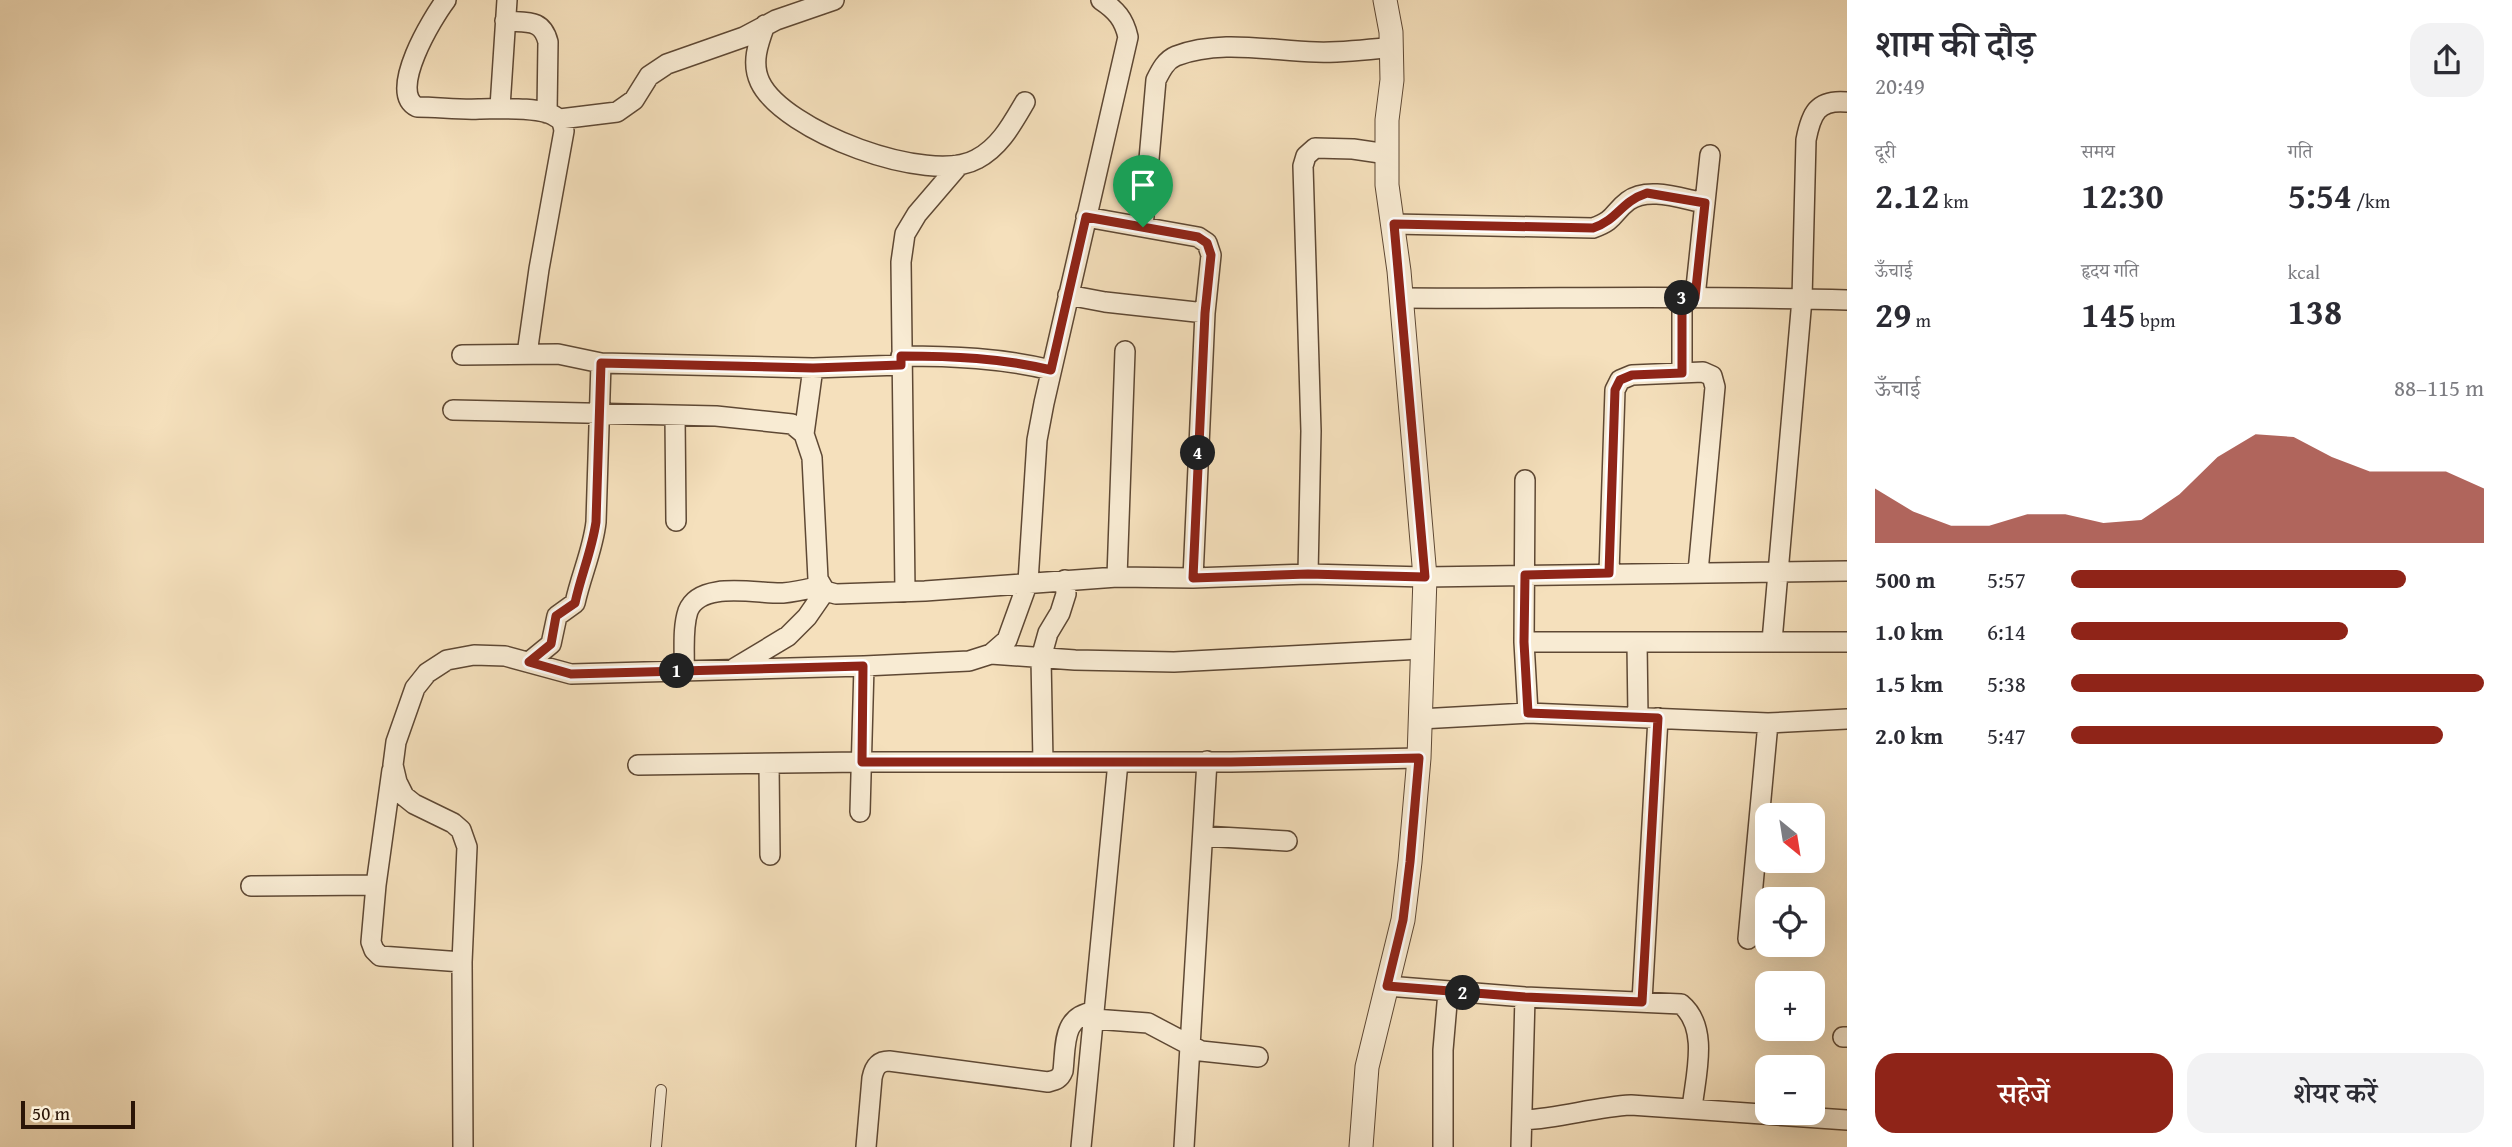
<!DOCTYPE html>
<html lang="hi">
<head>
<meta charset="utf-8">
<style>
  :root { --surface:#fff; --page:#f2f2f3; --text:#2b2b33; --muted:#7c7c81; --accent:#8f2418 }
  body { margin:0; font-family:"Gentium Book Plus","Noto Serif Devanagari",serif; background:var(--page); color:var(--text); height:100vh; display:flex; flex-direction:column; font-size:26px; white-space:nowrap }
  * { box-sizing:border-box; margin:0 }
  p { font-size:23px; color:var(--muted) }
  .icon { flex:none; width:38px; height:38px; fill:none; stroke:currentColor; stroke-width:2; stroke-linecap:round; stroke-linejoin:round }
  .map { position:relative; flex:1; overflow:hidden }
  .details { display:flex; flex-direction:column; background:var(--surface); width:665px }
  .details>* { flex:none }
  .needle { width:46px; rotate:150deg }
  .controls { position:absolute; left:1755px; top:803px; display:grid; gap:14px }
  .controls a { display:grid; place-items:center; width:70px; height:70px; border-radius:14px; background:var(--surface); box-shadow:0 7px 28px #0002; font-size:35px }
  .scale { position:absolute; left:21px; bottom:18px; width:114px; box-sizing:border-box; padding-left:7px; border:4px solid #2b1507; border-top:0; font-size:19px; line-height:24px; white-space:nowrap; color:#2b1507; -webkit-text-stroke:5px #f8ebd3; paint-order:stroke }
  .pin { position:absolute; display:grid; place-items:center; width:60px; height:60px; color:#fff; margin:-72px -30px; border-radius:50% 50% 50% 0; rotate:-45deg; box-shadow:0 0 7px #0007 }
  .pin .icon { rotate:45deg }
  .km { position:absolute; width:35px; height:35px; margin:-18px; border-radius:50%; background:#222; color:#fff; font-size:19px; line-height:35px; text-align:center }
  .round { display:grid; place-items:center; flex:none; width:74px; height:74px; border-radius:21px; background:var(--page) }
  .headline { display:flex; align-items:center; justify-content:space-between; height:119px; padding:0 28px }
  h1 { font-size:38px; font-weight:600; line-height:52px }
  .stats { display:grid; grid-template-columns:repeat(3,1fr); gap:10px; height:119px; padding:7px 28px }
  .stats div { display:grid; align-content:center }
  .stats b { font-size:35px; font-weight:600 }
  .stats small { font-size:19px; font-weight:400 }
  .stats p { font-size:19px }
  .chart { height:196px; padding:14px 28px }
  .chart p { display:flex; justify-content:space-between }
  .chart svg { width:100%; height:126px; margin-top:7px; fill:var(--accent); opacity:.7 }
  .action { display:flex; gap:14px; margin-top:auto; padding:14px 28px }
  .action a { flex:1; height:80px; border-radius:21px; background:var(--accent); color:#fff; font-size:28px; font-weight:600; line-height:80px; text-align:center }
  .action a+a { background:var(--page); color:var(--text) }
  ul { padding:0 28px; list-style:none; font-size:23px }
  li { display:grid; grid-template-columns:112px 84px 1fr; align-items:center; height:52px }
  li i { height:18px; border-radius:9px; background:var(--accent) }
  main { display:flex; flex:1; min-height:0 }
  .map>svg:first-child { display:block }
</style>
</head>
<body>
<main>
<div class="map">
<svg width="1847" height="1147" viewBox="0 0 1847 1147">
  <rect width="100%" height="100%" fill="#f5e0bc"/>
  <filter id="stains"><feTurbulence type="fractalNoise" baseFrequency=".00286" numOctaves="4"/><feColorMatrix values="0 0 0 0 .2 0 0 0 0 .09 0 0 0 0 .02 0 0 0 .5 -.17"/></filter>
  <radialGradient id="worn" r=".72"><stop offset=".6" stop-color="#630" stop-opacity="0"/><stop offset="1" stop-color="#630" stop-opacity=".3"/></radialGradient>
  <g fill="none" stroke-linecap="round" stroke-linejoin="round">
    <defs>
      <path id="service" d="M 656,1147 L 661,1090"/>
      <path id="minor" d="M 446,0 C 433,17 387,92 417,107 C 438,107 459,110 479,109 C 498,109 541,106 556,117 C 562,120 563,124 564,131 L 539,269 L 527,354
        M 505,21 C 526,23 542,18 548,42 L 547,113
        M 765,25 C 758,44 751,63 760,82 C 783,131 929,186 977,159 C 1000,147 1012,124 1025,102
        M 500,107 L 507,0
        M 560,119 L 617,112 L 634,100 L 649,76 L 667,64 L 744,37 L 776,20 L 834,0
        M 1086,217 L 1198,237 L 1207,243 L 1211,255 L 1205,313 L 1193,578
        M 1393,224 L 1593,228 C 1616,220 1612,213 1628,201 C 1648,186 1682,199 1705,203
        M 1143,227 L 1156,80 C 1161,70 1166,60 1176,56 C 1220,39 1271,51 1316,52 C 1341,53 1366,50 1392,47
        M 1068,295 L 1105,302 L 1205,313
        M 1695,297 L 1710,155
        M 1401,298 C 1550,299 1698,295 1847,300
        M 462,355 L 558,354 L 601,363 L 813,368 L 901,365
        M 901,356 C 953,356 1001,358 1051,370
        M 1682,373 L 1682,297
        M 453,410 L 716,416 L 792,424 L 804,434 L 812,458 L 818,579 L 825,591 L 836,594 L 925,591 L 1117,577 L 1193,578 L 1308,574 L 1425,577 L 1847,571
        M 675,416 L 676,521
        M 804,434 L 813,368
        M 1525,480 L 1524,642 L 1528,713
        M 1609,573 L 1615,390 L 1620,380 L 1632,375 L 1703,372 L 1712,376 L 1715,387 L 1698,572
        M 1308,574 L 1311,431 L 1303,166 L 1306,156 L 1315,148 L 1353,149 L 1387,154
        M 1117,577 L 1125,351
        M 905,592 L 901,262 L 905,234 L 917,214 L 959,165
        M 1772,641 L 1802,299 L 1806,140 C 1811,114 1817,99 1847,102
        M 1524,642 L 1847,642
        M 1637,643 L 1638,717
        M 991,654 L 1075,660 L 1174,662 L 1422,649
        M 529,662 L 551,644 L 557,616 L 575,603 C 581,575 593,550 596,522 L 601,363
        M 735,668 L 788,636 L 807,617 L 825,591
        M 684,670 C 685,652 682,629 688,611 C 700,580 757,594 783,593 C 796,592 808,589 821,586
        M 1420,719 L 1528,713 L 1768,723 L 1847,719
        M 1043,762 L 1041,658 L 1048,633 L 1060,613 L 1066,594 L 1065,580
        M 769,764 L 770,855
        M 638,765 L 862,762 L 1231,762 L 1419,758
        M 392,770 L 376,885 L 371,942 L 374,950 L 380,956 L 462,962
        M 860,812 L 864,666
        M 1203,836 L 1287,841
        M 251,886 L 376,885
        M 1748,939 L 1768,723
        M 1387,986 L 1525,997 L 1681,1004 C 1710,1028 1695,1077 1692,1109
        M 1642,1001 L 1658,718
        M 1094,1019 L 1148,1023 L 1201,1051 L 1258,1057
        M 1843,1037 L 1847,1037
        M 1522,1120 C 1559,1119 1593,1107 1631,1105 L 1847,1120
        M 463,1147 L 462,962 L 467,847 L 461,830 L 453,823 L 414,804 L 404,796 L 397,782 L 393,765 L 396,742 L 415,688 L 427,673 L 447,660 L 474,655 L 505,656 L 571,674 L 864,666 L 969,661 L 991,654 L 1007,640 L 1028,582 L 1037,440 L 1044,403 L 1128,37 C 1124,19 1116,10 1101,0
        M 866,1147 L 872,1078 C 874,1068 878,1061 889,1061 L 1048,1082 C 1056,1080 1060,1079 1063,1071 C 1066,1045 1062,1016 1094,1012
        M 1081,1147 L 1118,762
        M 1184,1147 L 1207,761
        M 1443,1147 L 1443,1050 L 1448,992
        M 1521,1147 L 1525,997"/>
      <path id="tertiary" d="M 1361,1147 L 1367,1067 L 1403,920 L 1410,862 L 1419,758 L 1425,577 L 1399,271 L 1387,185 L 1387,120 L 1392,80 L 1391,32 L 1385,0"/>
    </defs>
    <use href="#service" stroke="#5e4834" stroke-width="12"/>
    <use href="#minor" stroke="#5e4834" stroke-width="22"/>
    <use href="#tertiary" stroke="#5e4834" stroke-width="25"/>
    <use href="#service" stroke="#f8ebd3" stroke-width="10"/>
    <use href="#minor" stroke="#f8ebd3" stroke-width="19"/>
    <use href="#tertiary" stroke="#f8ebd3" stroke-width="23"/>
  </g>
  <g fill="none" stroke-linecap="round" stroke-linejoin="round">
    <defs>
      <path id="route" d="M 1647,193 L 1705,203 L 1695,298 L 1682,297 L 1682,373 L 1632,375 L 1620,380 L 1615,390 L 1609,573 L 1525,575 L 1524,642 L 1528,713 L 1658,718 L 1642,1002 L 1525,997 L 1387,986 L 1403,920 L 1410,862 L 1419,758 L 1231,762 L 862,762 L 863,666 L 571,674 L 529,662 L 551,644 L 556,616 L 575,603 C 581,575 592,550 596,522 L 601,363 L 813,368 L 901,365 L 901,356 C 953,356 1001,358 1051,370 L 1086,217 L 1198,237 L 1207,243 L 1211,255 L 1205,313 L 1193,578 L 1308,574 L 1425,577 L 1394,224 L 1593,228 C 1619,219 1620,202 1647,193 Z"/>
    </defs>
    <use href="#route" stroke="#fff" stroke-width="14"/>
    <use href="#route" stroke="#8f2418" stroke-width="9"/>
  </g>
  <rect width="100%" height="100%" filter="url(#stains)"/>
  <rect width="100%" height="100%" fill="url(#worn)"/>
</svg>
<div class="controls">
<a><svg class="needle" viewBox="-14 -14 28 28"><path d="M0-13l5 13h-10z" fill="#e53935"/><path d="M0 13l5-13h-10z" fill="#7c7c81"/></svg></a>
<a><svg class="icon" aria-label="locate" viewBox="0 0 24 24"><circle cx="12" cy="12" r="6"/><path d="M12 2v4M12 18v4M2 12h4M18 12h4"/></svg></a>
<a>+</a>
<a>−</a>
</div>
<div class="scale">50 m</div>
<div class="pin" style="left:1143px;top:227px;background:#1e9e55"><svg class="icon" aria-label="arrive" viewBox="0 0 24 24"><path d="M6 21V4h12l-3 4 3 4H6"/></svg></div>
<b class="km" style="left:677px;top:671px">1</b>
<b class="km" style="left:1463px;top:993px">2</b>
<b class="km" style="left:1682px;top:298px">3</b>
<b class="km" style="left:1198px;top:453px">4</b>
</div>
<section class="details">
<div class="headline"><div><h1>शाम की दौड़</h1><p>20:49</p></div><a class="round"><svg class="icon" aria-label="share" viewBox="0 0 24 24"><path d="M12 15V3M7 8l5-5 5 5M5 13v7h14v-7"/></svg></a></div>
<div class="stats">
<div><p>दूरी</p><b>2.12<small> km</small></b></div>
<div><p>समय</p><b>12:30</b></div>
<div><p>गति</p><b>5:54<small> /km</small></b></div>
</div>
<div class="stats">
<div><p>ऊँचाई</p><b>29<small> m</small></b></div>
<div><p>हृदय गति</p><b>145<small> bpm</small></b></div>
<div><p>kcal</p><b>138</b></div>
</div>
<div class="chart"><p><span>ऊँचाई</span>88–115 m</p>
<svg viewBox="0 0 160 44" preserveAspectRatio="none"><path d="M0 44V25L10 33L20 38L30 38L40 34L50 34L60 37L70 36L80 27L90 14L100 6L110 7L120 14L130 19L140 19L150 19L160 25V44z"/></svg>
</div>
<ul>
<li><b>500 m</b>5:57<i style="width:81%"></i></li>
<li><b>1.0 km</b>6:14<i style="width:67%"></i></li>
<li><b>1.5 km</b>5:38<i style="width:100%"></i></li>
<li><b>2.0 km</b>5:47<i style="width:90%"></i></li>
</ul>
<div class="action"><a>सहेजें</a><a>शेयर करें</a></div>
</section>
</main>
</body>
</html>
